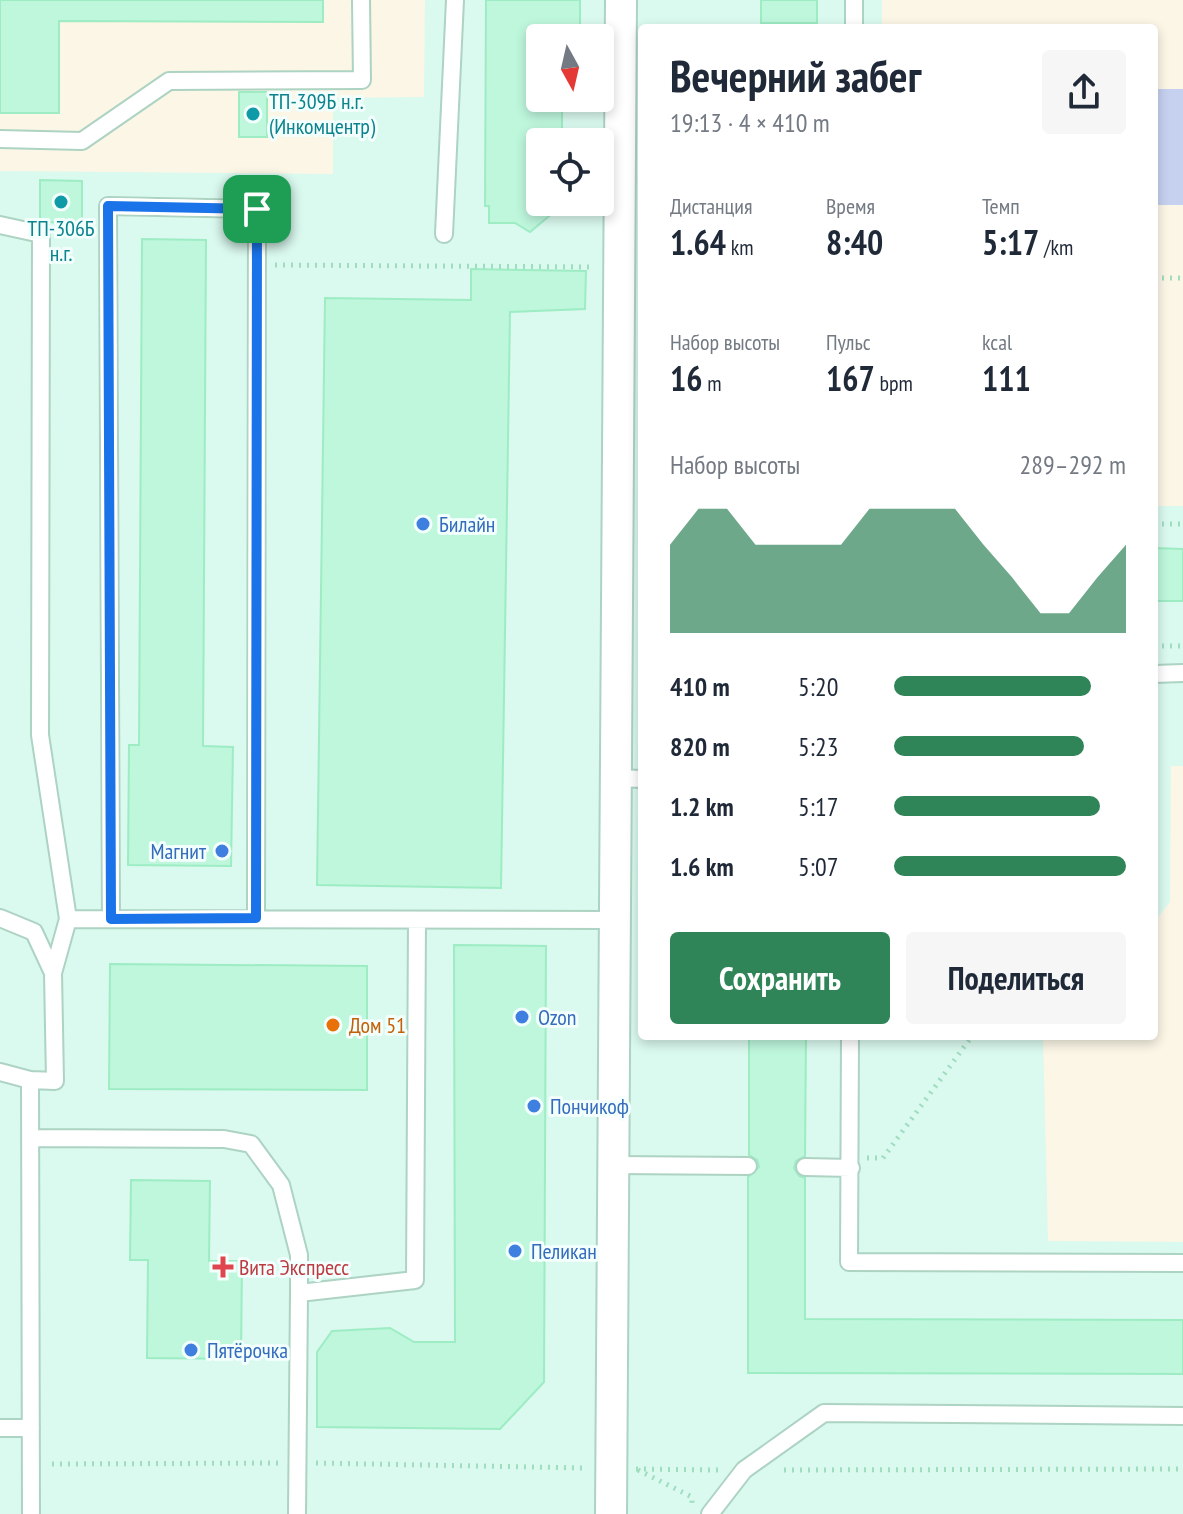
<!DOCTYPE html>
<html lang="ru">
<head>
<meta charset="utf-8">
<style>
  :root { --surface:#fff; --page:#f6f6f7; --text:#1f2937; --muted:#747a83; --accent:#2f8458 }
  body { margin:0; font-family:"PT Sans Narrow",sans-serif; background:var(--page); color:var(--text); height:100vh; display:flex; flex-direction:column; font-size:30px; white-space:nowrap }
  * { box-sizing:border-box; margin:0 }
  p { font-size:26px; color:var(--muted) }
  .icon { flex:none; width:44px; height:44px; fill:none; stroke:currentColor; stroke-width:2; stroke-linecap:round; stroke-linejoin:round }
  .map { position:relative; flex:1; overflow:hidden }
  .drawer { position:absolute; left:638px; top:24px; width:520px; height:1016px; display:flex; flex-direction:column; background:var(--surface); border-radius:8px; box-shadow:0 4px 12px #0003 }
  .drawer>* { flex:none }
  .needle { width:52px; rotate:172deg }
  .buttons { position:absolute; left:526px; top:24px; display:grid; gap:16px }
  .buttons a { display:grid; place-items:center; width:88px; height:88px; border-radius:8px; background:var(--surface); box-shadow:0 4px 12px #0003; font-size:40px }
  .pin { position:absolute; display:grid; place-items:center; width:68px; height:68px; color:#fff; margin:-34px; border-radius:16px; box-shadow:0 4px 12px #0006 }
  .round { display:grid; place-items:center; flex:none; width:84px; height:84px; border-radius:8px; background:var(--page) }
  .head { display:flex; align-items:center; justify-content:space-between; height:136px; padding:0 32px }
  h1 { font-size:44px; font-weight:600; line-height:60px }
  .stats { display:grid; grid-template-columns:repeat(3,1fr); gap:12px; height:136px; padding:8px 32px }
  .stats div { display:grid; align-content:center }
  .stats b { font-size:34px; font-weight:600 }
  .stats small { font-size:22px; font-weight:400 }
  .stats p { font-size:22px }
  .chart { height:224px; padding:16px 32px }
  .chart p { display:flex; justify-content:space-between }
  .chart svg { width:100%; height:144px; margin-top:8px; fill:var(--accent); opacity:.7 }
  .primary-button { display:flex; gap:16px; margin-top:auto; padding:16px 32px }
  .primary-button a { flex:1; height:92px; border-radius:8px; background:var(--accent); color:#fff; font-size:32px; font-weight:600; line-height:92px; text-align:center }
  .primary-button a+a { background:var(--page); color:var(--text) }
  ul { padding:0 32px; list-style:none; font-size:26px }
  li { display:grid; grid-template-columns:128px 96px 1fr; align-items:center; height:60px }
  li i { height:20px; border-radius:10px; background:var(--accent) }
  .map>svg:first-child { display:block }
</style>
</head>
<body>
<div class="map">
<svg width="1183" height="1514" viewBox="0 0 1183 1514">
  <rect width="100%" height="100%" fill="#eafef9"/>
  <path fill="#daf9ef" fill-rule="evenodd" d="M 0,0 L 1183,0 L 1183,1514 L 0,1514 ZM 642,28 L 1154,28 L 1154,1036 L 642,1036 ZM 540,38 L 600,38 L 600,98 L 540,98 ZM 540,142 L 600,142 L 600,202 L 540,202 Z"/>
  <path fill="#fbf6e6" d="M 0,0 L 425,0 L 424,97 L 333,98 L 333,174 L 0,171 Z
    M 882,0 L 1183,0 L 1183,506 L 1154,506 L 1154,28 L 882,28 Z
    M 1171,766 L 1183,766 L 1183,1242 L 1048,1241 L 1043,1036 L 1154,1036 L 1154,922 L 1170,902 Z"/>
  <path fill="#c5d1ef" d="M 1154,89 L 1183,89 L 1183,205 L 1154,205 Z"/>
  <path fill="#bef7dc" stroke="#9decc4" stroke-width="2" d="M 0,0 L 323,0 L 323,22 L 59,21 L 59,113 L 0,113 Z
    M 486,0 L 580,0 L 580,38 L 540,38 L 540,98 L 562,98 L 562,142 L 540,142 L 540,202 L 566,202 L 530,232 L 515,223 L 489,223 L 489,206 L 485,206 Z
    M 761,0 L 817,0 L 817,23 L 761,23 Z
    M 239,92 L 267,92 L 267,137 L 239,137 Z
    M 40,180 L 82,181 L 82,223 L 40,222 Z
    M 142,239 L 206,240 L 203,746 L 233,747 L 231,866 L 128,865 L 129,745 L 139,745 Z
    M 471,269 L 586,271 L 585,309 L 510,312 L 501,888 L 317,885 L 325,298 L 471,300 Z
    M 1154,548 L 1183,549 L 1183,601 L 1154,601 Z
    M 454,945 L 546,946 L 544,1382 L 500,1429 L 317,1427 L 317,1352 L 332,1331 L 390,1328 L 414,1342 L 455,1342 Z
    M 110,964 L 367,966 L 367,1090 L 109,1089 Z
    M 749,1036 L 806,1036 L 805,1156 L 796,1161 L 794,1168 L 799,1176 L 805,1178 L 805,1319 L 1183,1320 L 1183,1374 L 748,1373 L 748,1177 L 759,1167 L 757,1160 L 749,1155 Z
    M 131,1180 L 210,1181 L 209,1261 L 242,1261 L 241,1359 L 147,1358 L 148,1260 L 130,1260 Z"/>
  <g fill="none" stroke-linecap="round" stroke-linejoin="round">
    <defs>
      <path id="service" d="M 854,0 L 854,28
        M 0,139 L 82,141 L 169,81 L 362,80 L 361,0
        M 0,225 L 41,234 L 40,735 L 68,919 L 53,973 L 55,1081 L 30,1080 L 0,1072
        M 444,234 L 455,0
        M 1154,674 L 1183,673
        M 616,778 L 642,779
        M 0,918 L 34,932 L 53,973
        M 68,919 L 612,920
        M 111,919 L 108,206 L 257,209 L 256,918
        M 850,1036 L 849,1262 L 1183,1263
        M 30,1080 L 31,1514
        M 30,1138 L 224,1139 L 251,1144 L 281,1185 L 299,1255 L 299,1293
        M 613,1165 L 748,1166
        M 805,1167 L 851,1168
        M 0,1428 L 31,1428
        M 297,1514 L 299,1293 L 415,1280 L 417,920
        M 710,1514 L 744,1470 L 824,1413 L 1183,1416"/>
      <path id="minor" d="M 611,1514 L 621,0"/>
    </defs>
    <use href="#service" stroke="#add3c2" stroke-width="20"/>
    <use href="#minor" stroke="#add3c2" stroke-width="34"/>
    <path stroke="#a0ddbf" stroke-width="5" stroke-dasharray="2 6" stroke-linecap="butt" d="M 275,265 L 593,267
      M 1154,278 L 1183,278
      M 1154,524 L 1183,524
      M 1154,646 L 1183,646
      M 867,1158 L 883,1158 L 972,1036
      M 316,1463 L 586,1468
      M 52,1464 L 278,1463
      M 636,1469 L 718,1470
      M 638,1470 L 692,1497 L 692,1503
      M 784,1470 L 1183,1469"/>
    <use href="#service" stroke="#fff" stroke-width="16"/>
    <use href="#minor" stroke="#fff" stroke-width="30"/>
  </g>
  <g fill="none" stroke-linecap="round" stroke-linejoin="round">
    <defs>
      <path id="route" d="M 108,206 L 257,209 L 256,918 L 111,919 Z"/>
    </defs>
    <use href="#route" stroke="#fff" stroke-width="16"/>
    <use href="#route" stroke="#1a73e8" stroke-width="10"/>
  </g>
  <g fill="#0f9aa8" stroke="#f2fffc" stroke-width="3">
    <circle cx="253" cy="114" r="8"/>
    <circle cx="61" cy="202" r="8"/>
  </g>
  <g fill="#3f7fe0" stroke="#f2fffc" stroke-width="3">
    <circle cx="423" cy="524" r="8"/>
    <circle cx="222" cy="851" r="8"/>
    <circle cx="522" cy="1017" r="8"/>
    <circle cx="534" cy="1106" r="8"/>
    <circle cx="515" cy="1251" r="8"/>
    <circle cx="191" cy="1350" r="8"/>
  </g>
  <circle fill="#e8710a" stroke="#f2fffc" stroke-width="3" cx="333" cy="1025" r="8"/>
  <path fill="#e0444e" stroke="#f2fffc" stroke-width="3" d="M219 1255h8v8h8v8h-8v8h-8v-8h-8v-8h8z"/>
  <g text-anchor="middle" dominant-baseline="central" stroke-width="6" stroke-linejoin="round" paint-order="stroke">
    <g font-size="22" fill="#0d838f" stroke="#f2fffc" text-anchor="start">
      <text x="269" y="101">ТП-309Б н.г.<tspan x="269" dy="25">(Инкомцентр)</tspan></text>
      <text x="61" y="228" text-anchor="middle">ТП-306Б<tspan x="61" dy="25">н.г.</tspan></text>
    </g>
    <g font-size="22" fill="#366cbe" stroke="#f2fffc" text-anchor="start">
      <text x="439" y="524">Билайн</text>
      <text x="206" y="851" text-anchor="end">Магнит</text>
      <text x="538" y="1017">Ozon</text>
      <text x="550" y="1106">Пончикоф</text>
      <text x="531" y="1251">Пеликан</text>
      <text x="207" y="1350">Пятёрочка</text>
    </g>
    <g font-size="22" fill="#c56008" stroke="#f2fffc" text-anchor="start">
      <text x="349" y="1025">Дом 51</text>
    </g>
    <g font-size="22" fill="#be3a42" stroke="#f2fffc" text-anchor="start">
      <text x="239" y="1267">Вита Экспресс</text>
    </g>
  </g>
</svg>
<div class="buttons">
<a><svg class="needle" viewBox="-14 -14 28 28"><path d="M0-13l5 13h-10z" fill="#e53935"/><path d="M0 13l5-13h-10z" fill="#747a83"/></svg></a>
<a><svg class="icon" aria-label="locate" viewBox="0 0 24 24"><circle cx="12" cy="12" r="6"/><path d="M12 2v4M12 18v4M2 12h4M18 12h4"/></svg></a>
</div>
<div class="pin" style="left:257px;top:209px;background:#1e9e55"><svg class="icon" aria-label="arrive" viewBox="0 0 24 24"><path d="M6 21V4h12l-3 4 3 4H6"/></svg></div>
<section class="drawer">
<div class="head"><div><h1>Вечерний забег</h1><p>19:13 · 4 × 410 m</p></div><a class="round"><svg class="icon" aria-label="share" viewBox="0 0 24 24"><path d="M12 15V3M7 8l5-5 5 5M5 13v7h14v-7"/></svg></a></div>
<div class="stats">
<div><p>Дистанция</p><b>1.64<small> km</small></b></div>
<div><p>Время</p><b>8:40</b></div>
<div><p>Темп</p><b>5:17<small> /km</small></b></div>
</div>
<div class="stats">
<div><p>Набор высоты</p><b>16<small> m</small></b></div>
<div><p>Пульс</p><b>167<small> bpm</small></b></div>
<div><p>kcal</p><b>111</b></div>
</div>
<div class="chart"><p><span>Набор высоты</span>289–292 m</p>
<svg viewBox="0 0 160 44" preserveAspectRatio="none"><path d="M0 44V17L10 6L20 6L30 17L40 17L50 17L60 17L70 6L80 6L90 6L100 6L110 17L120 27L130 38L140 38L150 27L160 17V44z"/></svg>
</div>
<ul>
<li><b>410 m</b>5:20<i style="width:85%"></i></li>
<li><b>820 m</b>5:23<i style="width:82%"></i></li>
<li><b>1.2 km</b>5:17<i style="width:89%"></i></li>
<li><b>1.6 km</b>5:07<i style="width:100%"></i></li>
</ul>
<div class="primary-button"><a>Сохранить</a><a>Поделиться</a></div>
</section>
</div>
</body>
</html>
